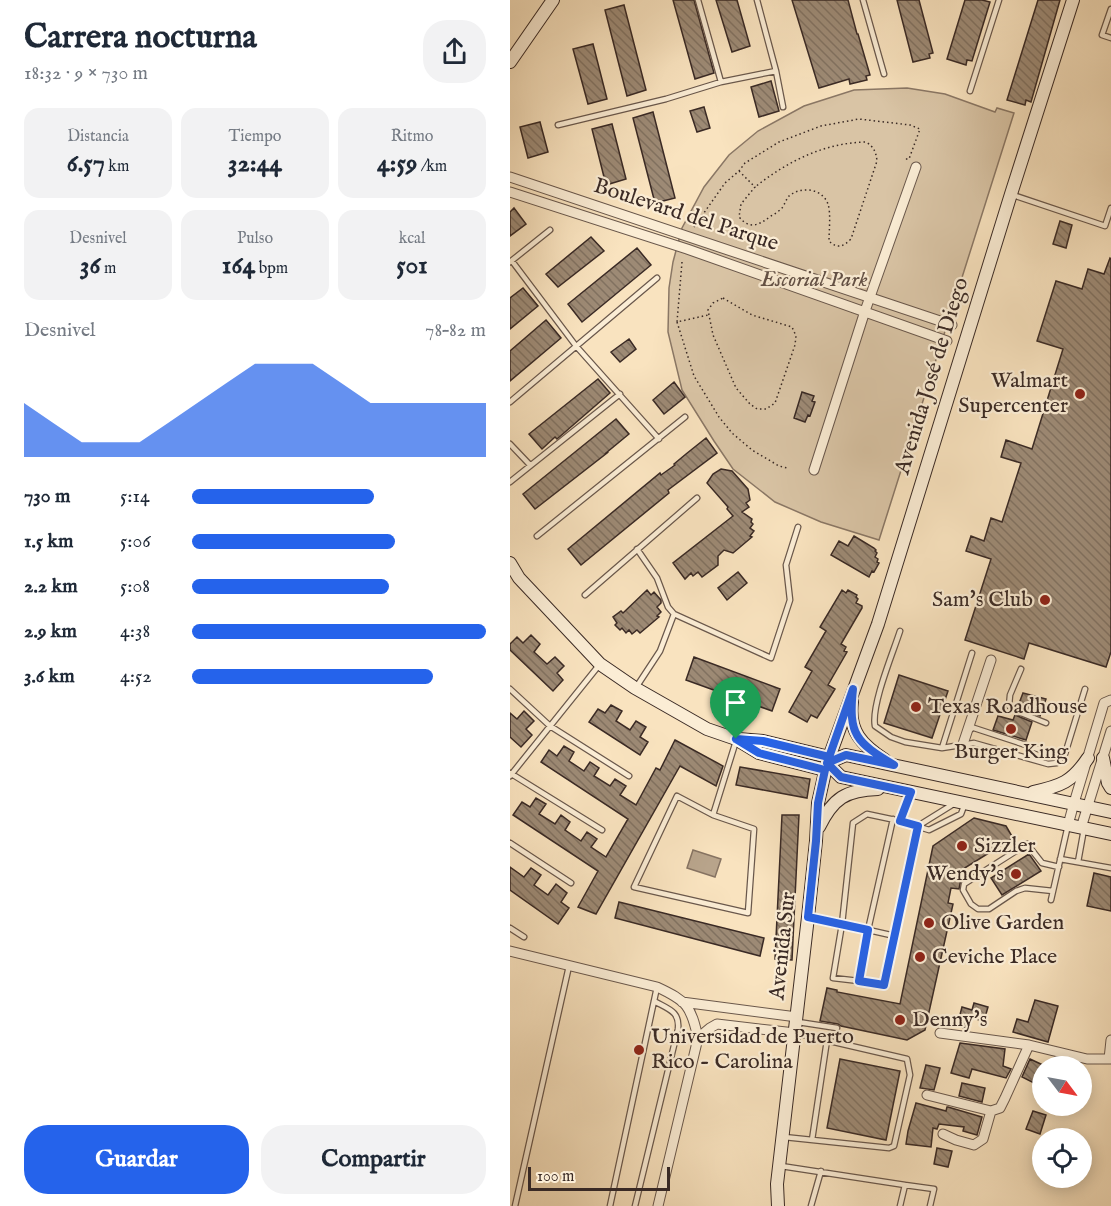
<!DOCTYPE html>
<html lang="es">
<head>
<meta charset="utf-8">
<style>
  :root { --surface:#fff; --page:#f2f2f3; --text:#1f2937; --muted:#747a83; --accent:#2563eb }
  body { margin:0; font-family:"IM FELL English",serif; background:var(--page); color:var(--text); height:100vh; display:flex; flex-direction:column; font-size:22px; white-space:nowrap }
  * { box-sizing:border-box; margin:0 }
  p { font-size:20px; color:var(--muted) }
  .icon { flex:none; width:33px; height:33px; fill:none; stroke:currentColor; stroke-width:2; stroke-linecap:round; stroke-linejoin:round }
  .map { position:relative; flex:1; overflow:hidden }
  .details { display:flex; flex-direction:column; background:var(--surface); width:510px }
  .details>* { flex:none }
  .needle { width:39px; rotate:122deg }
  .tools { position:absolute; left:522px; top:1056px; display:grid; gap:12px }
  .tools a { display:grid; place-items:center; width:60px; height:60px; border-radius:50%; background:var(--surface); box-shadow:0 3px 15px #0003; font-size:30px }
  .scale { position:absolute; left:18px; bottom:15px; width:142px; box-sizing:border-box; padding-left:6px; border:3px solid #3a2a25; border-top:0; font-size:16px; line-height:21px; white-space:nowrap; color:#3a2a25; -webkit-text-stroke:4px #fbedd5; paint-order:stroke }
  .pin { position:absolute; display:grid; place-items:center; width:51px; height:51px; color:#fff; margin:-62px -26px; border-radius:50% 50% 50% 0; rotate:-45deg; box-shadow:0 0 6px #0007 }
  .pin .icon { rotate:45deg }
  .round { display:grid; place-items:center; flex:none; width:63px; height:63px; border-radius:24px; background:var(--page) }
  .overview { display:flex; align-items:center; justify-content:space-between; height:102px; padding:0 24px }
  h1 { font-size:33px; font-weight:700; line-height:45px }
  .stats { display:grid; grid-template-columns:repeat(3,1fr); gap:9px; height:102px; padding:6px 24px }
  .stats div { display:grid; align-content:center; border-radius:15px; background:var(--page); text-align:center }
  .stats b { font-size:26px; font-weight:700 }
  .stats small { font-size:16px; font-weight:400 }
  .stats p { font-size:16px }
  .chart { height:168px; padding:12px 24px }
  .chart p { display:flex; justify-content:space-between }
  .chart svg { width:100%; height:108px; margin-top:6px; fill:var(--accent); opacity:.7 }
  .button { display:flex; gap:12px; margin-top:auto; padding:12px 24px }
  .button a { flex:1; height:69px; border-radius:24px; background:var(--accent); color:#fff; font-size:24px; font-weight:700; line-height:69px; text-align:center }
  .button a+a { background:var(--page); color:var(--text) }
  ul { padding:0 24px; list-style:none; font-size:20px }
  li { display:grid; grid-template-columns:96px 72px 1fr; align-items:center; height:45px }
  li i { height:15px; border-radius:8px; background:var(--accent) }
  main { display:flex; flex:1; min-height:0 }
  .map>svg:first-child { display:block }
</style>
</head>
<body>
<main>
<section class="details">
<div class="overview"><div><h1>Carrera nocturna</h1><p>18:32 · 9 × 730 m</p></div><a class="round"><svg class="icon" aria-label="share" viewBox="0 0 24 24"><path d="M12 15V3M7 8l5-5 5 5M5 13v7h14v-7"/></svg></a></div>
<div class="stats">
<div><p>Distancia</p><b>6.57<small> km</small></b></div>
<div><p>Tiempo</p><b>32:44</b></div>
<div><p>Ritmo</p><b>4:59<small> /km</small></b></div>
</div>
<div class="stats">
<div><p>Desnivel</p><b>36<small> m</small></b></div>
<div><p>Pulso</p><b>164<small> bpm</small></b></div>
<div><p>kcal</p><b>501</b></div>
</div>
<div class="chart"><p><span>Desnivel</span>78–82 m</p>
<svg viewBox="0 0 160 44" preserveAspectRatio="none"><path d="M0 44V22L10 30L20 38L30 38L40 38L50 30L60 22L70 14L80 6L90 6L100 6L110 14L120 22L130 22L140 22L150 22L160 22V44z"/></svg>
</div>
<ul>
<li><b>730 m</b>5:14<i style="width:62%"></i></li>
<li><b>1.5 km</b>5:06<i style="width:69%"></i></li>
<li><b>2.2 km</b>5:08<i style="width:67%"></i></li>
<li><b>2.9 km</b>4:38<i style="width:100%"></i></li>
<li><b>3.6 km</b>4:52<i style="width:82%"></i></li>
</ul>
<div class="button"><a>Guardar</a><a>Compartir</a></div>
</section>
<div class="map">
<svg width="601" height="1206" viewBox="0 0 601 1206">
  <defs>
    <pattern id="building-back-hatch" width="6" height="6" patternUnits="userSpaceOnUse" patternTransform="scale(1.5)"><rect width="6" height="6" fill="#9d8a75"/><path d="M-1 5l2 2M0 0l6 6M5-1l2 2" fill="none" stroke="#817160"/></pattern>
  </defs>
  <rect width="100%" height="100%" fill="#f9e3bf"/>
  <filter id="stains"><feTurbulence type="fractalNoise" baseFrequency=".00333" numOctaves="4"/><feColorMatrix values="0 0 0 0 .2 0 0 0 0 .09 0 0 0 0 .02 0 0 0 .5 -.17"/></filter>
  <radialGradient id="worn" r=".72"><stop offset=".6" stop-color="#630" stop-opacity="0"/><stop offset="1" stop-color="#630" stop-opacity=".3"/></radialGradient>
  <path fill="#d9c4a5" stroke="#8a7765" stroke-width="1.5" d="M 397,88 L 435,94 L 485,112 L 487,108 L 504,113 L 369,540 L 311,522 L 265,502 L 223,469 L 204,441 L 172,390 L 158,332 L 159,288 L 163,262 L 172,228 L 194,187 L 219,155 L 248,131 L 294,106 L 344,90 Z"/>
  <path fill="#b8a48b" stroke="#867362" stroke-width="1.5" d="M 183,850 L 211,859 L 205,877 L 177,868 Z"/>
  <path fill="url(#building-back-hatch)" stroke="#3a2a25" stroke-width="1.5" d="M 163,0 L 184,0 L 204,73 L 185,79 Z
    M 206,0 L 227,0 L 240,46 L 222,52 Z
    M 282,0 L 338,0 L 347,34 L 348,34 L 360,75 L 356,76 L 357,80 L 340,84 L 339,79 L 309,88 Z
    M 387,0 L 409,0 L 423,53 L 419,54 L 420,58 L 403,62 Z
    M 455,0 L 472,0 L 480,2 L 462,61 L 457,60 L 456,65 L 437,59 Z
    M 528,0 L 550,0 L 521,102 L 516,100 L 515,105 L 497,100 Z
    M 114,5 L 136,90 L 117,96 L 95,10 Z
    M 83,44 L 97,99 L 78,104 L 63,49 Z
    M 261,81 L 269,111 L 249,117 L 241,87 Z
    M 194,107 L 200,128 L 187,132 L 180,111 Z
    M 143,112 L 165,198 L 145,203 L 123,118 Z
    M 30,122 L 38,152 L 18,158 L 10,127 Z
    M 102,124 L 116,179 L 96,185 L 82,129 Z
    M 4,208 L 16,224 L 0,236 L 0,212 Z
    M 550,221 L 562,225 L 556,248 L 543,244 Z
    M 81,237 L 94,251 L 48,287 L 36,274 Z
    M 127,248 L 141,265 L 72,322 L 58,304 Z
    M 600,258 L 601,259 L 601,652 L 596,667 L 519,643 L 514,659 L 455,640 L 481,559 L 456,551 L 461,536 L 474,541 L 481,518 L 492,522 L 511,463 L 491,457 L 496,440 L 522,449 L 553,349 L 527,341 L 546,281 L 572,289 L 578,269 L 594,274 Z
    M 13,288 L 28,306 L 0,329 L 0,298 Z
    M 36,320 L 51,338 L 0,381 L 0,351 Z
    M 119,339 L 126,349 L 110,362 L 101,352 Z
    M 88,379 L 100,393 L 47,439 L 45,437 L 32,449 L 19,434 Z
    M 164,382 L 175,397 L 154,414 L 143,400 Z
    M 292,392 L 304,396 L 302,401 L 305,402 L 300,416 L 298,415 L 295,422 L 284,418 Z
    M 106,419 L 119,434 L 96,453 L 97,453 L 25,509 L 13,494 Z
    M 196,438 L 207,453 L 158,490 L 159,493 L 71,565 L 58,549 L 150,473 L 151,475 L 165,465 L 164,464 L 176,454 Z
    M 211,469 L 222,471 L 238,489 L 240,500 L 236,503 L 239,507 L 232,512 L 242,519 L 241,522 L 243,524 L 240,528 L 244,531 L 240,536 L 242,537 L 223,553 L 214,550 L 208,556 L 208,565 L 192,577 L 188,572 L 183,576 L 181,573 L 175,579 L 163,563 L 223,516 L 217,509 L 218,507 L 197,483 L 203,474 Z
    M 344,536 L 364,548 L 366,550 L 365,551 L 367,553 L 365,557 L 368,559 L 367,562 L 369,563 L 364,572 L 362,571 L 359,577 L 321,555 L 329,541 L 338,546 Z
    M 228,572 L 237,583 L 217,600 L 208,588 Z
    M 137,590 L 141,595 L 144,592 L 151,600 L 151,603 L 147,607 L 151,612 L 147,616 L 149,617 L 130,633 L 127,630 L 122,634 L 119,630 L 116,633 L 112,628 L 110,630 L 105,625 L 107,623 L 103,617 L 111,611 L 113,613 Z
    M 332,590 L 336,593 L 338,590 L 347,595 L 346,597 L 348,599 L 346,603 L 352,606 L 352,608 L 331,644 L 336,647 L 334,651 L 337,652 L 318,685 L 325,689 L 307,718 L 301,715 L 297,722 L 279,712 L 302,671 L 295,667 L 316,631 L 310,627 Z
    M 21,635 L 30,644 L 24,652 L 37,664 L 45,657 L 54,666 L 47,673 L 53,680 L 43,691 L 0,650 L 0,644 L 7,637 L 13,643 Z
    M 184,657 L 270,689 L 262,711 L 176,680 Z
    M 389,675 L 438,691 L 422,738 L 374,723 Z
    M 513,693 L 536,699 L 530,716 L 508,706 Z
    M 101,705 L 112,711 L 106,721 L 120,730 L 126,721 L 136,727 L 130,737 L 138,742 L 130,755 L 79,722 L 88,709 L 95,713 Z
    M 14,711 L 24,721 L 16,729 L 22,735 L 11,747 L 0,737 L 0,713 L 7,719 Z
    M 505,715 L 522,722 L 516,740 L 483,730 L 488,716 L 503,720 Z
    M 165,740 L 213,766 L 206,786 L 170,766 L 86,914 L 68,907 L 88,871 L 3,815 L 12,802 L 20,807 L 26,798 L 36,804 L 29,814 L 45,824 L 51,815 L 60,822 L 55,830 L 71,841 L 77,832 L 87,839 L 81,847 L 96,857 L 118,819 L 31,762 L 39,750 L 47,756 L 54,746 L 64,752 L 59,761 L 74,771 L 80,762 L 89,768 L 84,776 L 100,786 L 105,779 L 116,786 L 110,795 L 126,805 L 146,768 L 150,770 Z
    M 230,767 L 300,779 L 297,798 L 226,785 Z
    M 272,815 L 289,815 L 282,960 L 265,959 Z
    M 464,818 L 496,826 L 503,838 L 453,869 L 449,889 L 441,888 L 438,903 L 443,904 L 415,1030 L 397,1040 L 331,1026 L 328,1024 L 310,1021 L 317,988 L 327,990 L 327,992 L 390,1004 L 423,846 Z
    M 519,854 L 531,871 L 492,895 L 481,878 Z
    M 0,867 L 14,877 L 21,868 L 31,875 L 24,885 L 38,895 L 46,884 L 57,893 L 51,902 L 59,908 L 48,924 L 0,890 Z
    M 584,873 L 601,877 L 601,911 L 577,906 Z
    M 109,902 L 254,938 L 250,956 L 105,918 Z
    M 525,1000 L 548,1006 L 538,1042 L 503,1032 L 507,1019 L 518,1022 Z
    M 464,1003 L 478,1007 L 474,1021 L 462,1018 L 459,1029 L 447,1026 L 452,1007 L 462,1010 Z
    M 450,1043 L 495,1049 L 493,1066 L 501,1069 L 496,1078 L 462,1069 L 459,1078 L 441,1073 Z
    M 330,1059 L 390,1071 L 376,1140 L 317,1128 Z
    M 520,1059 L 535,1066 L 532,1066 L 532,1070 L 526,1084 L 512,1077 Z
    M 416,1065 L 430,1068 L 424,1090 L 410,1088 Z
    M 452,1083 L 475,1088 L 472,1102 L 449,1096 Z
    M 406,1103 L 436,1111 L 437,1107 L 438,1107 L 472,1117 L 467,1135 L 453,1131 L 454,1127 L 429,1124 L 427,1129 L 423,1128 L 421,1147 L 396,1144 L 398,1131 Z
    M 523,1111 L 536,1115 L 530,1134 L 516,1129 Z
    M 427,1148 L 442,1151 L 438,1167 L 424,1164 Z"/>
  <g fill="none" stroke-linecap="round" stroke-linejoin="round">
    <defs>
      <path id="lane" d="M 188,0 L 211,82
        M 247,0 L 266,71 L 273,107
        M 353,0 L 374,74
        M 601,9 L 592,35 L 601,38
        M 460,91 L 489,0
        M 48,125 L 156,99 L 211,82 L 266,71
        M 503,195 L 595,226 L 601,208
        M 2,261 L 66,346 L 149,439
        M 0,262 L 40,230
        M 0,402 L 147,278
        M 0,444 L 20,465
        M 0,482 L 110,394
        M 27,536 L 175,417
        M 127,549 L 147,578 L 158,607 L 164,614
        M 75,595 L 187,498
        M 390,631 C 383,653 361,705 365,726 L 381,737 L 395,742 L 432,748 L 464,743 L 538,764 L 547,763 L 555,754 L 575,689
        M 511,669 L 500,695 L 499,706 L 511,713 L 536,723
        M 127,686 L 150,651 L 164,614 L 261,658 L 280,600 L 276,565 L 288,527
        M 0,689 L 40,726 L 119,776
        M 461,729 L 461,727 L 528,749
        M 432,748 L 462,653
        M 0,773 L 92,830
        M 0,776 L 90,664
        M 401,792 L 390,821 L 419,830 L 451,814 L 454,806
        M 203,815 L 244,829 L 238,913 L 124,887 L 167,796 L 203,815 L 226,741
        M 383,819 L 358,930 L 349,981 L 374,985 L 385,936
        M 0,843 L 61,883
        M 550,859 L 601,868
        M 568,862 L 574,829
        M 543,891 L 515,888 L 506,891 L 479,909 L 468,909 L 461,904 L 453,890 L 454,884 L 517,844 L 532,863 L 549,867
        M 541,900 L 558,825
        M 298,917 L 332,924 L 343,823 L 357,814 L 390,821
        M 0,928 L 14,937
        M 349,981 L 323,978 L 332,924 L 385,936 L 408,826 L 445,803
        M 288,1022 L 327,1028
        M 274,1137 L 379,1148 L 384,1146 L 400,1075 L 397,1059 L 285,1033
        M 302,1140 L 317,1040
        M 271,1166 L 395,1185 L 390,1206
        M 395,1185 L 424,1189 L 420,1206
        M 5,1206 L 59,966
        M 100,1206 L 147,987
        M 125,1206 L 168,1029 C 170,1011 158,1009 144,1001
        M 301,1206 L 311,1171"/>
      <path id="street" d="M 0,177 L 442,325
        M 0,192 L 177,249 L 437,341
        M 304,470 L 355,311 L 406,167
        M 453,744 L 481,660
        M 558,825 L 564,803 L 594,703 L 601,700
        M 571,828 L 601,731
        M 0,951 L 147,987 C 177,1001 181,1006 188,1038 L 148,1206
        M 172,1002 L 287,1017
        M 430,1033 L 519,1045 L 577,1059 L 601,1059
        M 188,1038 L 200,1028 L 207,1024 L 285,1033
        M 599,1059 L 601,1040
        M 417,1095 L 481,1111 L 490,1108 L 495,1098 L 519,1045
        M 433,1134 L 446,1140 L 464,1145 L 473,1139 L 481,1111"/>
      <path id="secondary" d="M 0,62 L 43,0
        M 0,563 L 9,578 L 90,664 L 125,688 L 197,729 L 226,739 L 249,753 L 315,770
        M 342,702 C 338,731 352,745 375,760
        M 228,739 L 253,741 L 319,757
        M 593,758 L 598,783 L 601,788
        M 317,763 L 331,777 L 601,834
        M 317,763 L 336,755 L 601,812
        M 523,792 C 551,786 562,782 578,758
        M 309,827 C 323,798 336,790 368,789
        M 268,1206 L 267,1184 L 298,917 L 306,841 L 308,803 L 317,763 L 368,624 L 501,194 L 563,0"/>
    </defs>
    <use href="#lane" stroke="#6a584c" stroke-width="7"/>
    <use href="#street" stroke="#6a584c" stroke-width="11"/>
    <use href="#secondary" stroke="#3a2a25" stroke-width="14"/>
    <path stroke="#3a2a25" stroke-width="1.5" stroke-dasharray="1.5 3" stroke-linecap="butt" d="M 229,171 L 245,187 L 231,204 L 229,217 C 240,230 249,225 261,216 C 265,214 269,211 272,208 C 275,204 276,199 279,196 C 291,186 312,188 318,204 C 321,213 319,231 319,241 C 327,249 333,247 341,239 L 367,161 C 366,152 364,147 356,142 C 314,143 278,161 245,187
      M 184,227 L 215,183 L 229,171 L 235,163 L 269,142 L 311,126 L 349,119 L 400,125 L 410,129 L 399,159 L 394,159
      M 172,262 L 167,322 L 198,315
      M 213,298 L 242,315 L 282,327 L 286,336 L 285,345 L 265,403 L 256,409 L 247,409 L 240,404 L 226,388 L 203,335 L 198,310 L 203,303 Z
      M 167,322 L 184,376 L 209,417 L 222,433 L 242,450 L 269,466 L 277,468"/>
    <use href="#lane" stroke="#fbedd5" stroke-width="4.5"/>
    <use href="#street" stroke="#fbedd5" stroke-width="9"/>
    <use href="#secondary" stroke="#fbedd5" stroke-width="12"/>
  </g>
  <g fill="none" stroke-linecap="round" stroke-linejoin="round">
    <defs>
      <path id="route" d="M 226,739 L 249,753 L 315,770 L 308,803 L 306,841 L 298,917 L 358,930 L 349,981 L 374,985 L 408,826 L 390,821 L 401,792 L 331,777 L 317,763 L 343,689 C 338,735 346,742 384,765 L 336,755 L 317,763 L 319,757 L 253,741 L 226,739"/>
    </defs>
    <use href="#route" stroke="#fff" stroke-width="12"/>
    <use href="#route" stroke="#2563eb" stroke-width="8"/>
  </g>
  <g fill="#8f2418" stroke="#fbedd5" stroke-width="2">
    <circle cx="570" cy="394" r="6"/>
    <circle cx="535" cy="600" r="6"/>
    <circle cx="406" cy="707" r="6"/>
    <circle cx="501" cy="729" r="6"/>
    <circle cx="452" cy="846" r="6"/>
    <circle cx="506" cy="874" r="6"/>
    <circle cx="419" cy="923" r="6"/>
    <circle cx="410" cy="957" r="6"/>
    <circle cx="390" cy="1020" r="6"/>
    <circle cx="129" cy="1050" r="6"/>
  </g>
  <g text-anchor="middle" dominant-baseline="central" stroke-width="4.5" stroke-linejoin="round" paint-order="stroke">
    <g font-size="22" fill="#3a2a25" stroke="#fbedd5">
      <text transform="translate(176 215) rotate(18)">Boulevard del Parque</text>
      <text transform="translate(422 376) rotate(-73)">Avenida José de Diego</text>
      <text transform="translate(273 946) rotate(-84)">Avenida Sur</text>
    </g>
    <g font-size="22" font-style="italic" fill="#625045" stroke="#fbedd5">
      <text x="304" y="280">Escorial Park</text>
    </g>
    <g font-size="22" fill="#3a2a25" stroke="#fbedd5" text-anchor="start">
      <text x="558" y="381" text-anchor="end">Walmart<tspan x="558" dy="25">Supercenter</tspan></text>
      <text x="523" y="600" text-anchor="end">Sam's Club</text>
      <text x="418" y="707">Texas Roadhouse</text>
      <text x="501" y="752" text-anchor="middle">Burger King</text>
      <text x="464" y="846">Sizzler</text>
      <text x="494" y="874" text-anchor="end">Wendy's</text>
      <text x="431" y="923">Olive Garden</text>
      <text x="422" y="957">Ceviche Place</text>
      <text x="402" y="1020">Denny's</text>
      <text x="141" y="1037">Universidad de Puerto<tspan x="141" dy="25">Rico - Carolina</tspan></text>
    </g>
  </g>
  <rect width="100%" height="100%" filter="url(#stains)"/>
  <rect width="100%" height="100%" fill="url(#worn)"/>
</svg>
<div class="tools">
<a><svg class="needle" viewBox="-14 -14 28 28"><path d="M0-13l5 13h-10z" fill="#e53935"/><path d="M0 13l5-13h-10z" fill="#747a83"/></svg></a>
<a><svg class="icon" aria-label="locate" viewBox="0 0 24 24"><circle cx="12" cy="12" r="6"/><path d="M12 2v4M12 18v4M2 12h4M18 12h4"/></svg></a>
</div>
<div class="scale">100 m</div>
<div class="pin" style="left:226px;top:739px;background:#1e9e55"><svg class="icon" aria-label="arrive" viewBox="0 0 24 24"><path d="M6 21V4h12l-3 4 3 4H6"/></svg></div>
</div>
</main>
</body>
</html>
